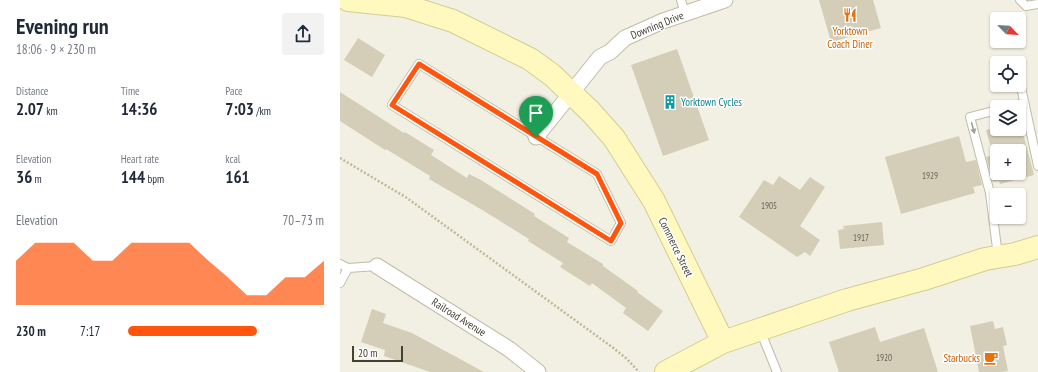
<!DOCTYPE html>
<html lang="en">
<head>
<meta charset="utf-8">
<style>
  :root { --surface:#fff; --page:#f2f2f3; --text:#1f2937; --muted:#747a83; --accent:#ff550d }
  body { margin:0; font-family:"PT Sans Narrow",sans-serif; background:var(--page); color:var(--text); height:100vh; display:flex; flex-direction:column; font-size:15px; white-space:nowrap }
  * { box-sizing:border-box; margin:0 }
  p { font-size:13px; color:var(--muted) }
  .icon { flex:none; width:22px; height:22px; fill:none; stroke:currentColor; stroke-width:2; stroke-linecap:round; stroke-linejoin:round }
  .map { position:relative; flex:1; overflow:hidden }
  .details { display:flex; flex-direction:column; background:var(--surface); width:340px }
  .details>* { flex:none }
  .needle { width:26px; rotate:115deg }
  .tools { position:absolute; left:650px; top:12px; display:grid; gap:8px }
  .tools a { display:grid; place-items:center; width:36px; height:36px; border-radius:4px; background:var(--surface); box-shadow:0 1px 3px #0004; font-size:20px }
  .scale { position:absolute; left:12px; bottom:10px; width:51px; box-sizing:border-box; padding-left:4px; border:2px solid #444033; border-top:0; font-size:11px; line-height:14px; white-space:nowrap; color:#444033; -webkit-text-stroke:3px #fff; paint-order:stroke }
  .pin { position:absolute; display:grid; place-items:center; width:34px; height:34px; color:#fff; margin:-41px -17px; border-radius:50% 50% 50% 0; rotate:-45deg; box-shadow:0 0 4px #0007 }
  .pin .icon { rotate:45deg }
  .round { display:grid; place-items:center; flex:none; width:42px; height:42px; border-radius:4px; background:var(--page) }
  .summary { display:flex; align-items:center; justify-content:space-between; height:68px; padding:0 16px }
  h1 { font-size:22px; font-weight:700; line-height:30px }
  .figures { display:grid; grid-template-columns:repeat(3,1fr); gap:6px; height:68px; padding:4px 16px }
  .figures div { display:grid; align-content:center }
  .figures b { font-size:17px; font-weight:700 }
  .figures small { font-size:11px; font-weight:400 }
  .figures p { font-size:11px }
  .chart { height:112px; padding:8px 16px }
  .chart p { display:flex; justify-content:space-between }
  .chart svg { width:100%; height:72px; margin-top:4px; fill:var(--accent); opacity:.7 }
  ul { padding:0 16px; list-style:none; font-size:13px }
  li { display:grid; grid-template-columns:64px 48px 1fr; align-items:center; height:30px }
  li i { height:10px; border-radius:5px; background:var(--accent) }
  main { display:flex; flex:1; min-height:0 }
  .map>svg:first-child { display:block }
</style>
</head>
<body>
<main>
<section class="details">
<div class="summary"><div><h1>Evening run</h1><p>18:06 · 9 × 230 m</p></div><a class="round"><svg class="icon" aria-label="share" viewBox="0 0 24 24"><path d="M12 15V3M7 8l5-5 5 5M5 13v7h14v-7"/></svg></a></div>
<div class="figures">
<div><p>Distance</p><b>2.07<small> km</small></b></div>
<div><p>Time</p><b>14:36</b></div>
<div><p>Pace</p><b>7:03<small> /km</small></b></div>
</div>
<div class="figures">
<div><p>Elevation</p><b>36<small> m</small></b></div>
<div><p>Heart rate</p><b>144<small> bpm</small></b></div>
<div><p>kcal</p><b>161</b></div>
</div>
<div class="chart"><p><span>Elevation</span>70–73 m</p>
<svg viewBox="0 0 160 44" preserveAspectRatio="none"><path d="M0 44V17L10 6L20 6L30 6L40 17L50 17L60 6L70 6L80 6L90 6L100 17L110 27L120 38L130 38L140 27L150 27L160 17V44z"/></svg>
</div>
<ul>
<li><b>230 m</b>7:17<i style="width:66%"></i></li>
</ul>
</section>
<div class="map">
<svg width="698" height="372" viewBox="0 0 698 372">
  <rect width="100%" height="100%" fill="#f2f0e3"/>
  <path fill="#d4cdb8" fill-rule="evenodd" d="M 479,0 L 533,0 L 541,28 L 491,42 Z
    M 18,38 L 45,55 L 32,77 L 4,60 Z
    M 337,49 L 369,140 L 323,156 L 291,65 Z
    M 0,92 L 64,133 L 65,132 L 94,150 L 91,155 L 127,178 L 129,174 L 141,180 L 195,214 L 194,216 L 229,238 L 227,242 L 263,264 L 263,266 L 298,291 L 297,292 L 323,311 L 308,331 L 283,313 L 286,308 L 252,283 L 250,286 L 220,267 L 223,263 L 188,241 L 189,239 L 144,211 L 89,179 L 90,176 L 46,149 L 45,150 L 0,121 Z
    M 679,122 L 680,122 L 694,175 L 660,184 L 659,181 L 653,182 L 646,157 L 653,155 L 646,130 L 657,128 L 657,129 L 679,129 ZM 657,151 L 679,151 L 679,173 L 657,173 Z
    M 619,136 L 626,162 L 636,160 L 642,185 L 633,187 L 635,193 L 561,214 L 545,157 Z
    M 439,176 L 460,190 L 470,177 L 485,187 L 460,226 L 480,240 L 470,256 L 465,252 L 457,257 L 399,217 L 424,180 L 433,185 Z
    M 542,222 L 544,245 L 500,249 L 498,230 L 504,229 L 503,226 Z
    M 32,309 L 46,314 L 43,323 L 72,333 L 144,372 L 90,372 L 44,356 L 45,350 L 21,342 Z
    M 653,321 L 655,329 L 663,327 L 667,345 L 663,346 L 668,371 L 661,372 L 639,372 L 630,326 Z
    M 535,327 L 540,342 L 584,328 L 598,372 L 499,372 L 489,342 Z"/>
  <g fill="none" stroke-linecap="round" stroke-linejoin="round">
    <defs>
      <path id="lane" d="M 341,0 L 345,14
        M 680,0 L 686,6 L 698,4
        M 79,64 L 257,174 L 281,223 L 271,241 L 52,105 Z
        M 679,78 L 698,166
        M 670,107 L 684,103
        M 657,110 L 630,117 L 650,193 L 658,256
        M 0,264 L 8,268 L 37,266
        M 0,283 L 8,268
        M 420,330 L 437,372"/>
      <path id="street" d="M 196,137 L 260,57 L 270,52 L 285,38 L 323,21 L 385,0
        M 37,266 L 169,349 L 198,372"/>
      <path id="secondary" d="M 8,0 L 66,6 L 113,21 L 190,59 L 212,75 L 250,111 L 274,138 L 314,201 L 383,342
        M 326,372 L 383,342 L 507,300 L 584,279 L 645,259 L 675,254 L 698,247"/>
    </defs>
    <use href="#lane" stroke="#c1bca8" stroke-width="10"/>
    <use href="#street" stroke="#c1bca8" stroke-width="17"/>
    <use href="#secondary" stroke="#d4cd90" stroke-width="24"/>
    <path stroke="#c1b896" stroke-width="2.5" stroke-dasharray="2 2" stroke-linecap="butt" d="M 0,158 L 67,198 L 272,347 L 287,359 L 299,372"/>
    <use href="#lane" stroke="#fff" stroke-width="8"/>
    <use href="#street" stroke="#fff" stroke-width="15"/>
    <use href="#secondary" stroke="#fff9c0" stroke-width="22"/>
  </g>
  <defs><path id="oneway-solid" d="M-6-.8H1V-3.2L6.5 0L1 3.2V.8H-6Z"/></defs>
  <use fill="#a2a099" href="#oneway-solid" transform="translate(633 128) rotate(75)"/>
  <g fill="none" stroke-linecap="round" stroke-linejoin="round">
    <defs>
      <path id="route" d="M 79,64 L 257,174 L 281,223 L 271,241 L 52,105 Z"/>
    </defs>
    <use href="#route" stroke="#fff" stroke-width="8"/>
    <use href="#route" stroke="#ff550d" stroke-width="5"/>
  </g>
  <defs>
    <symbol id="restaurant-bare" viewBox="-9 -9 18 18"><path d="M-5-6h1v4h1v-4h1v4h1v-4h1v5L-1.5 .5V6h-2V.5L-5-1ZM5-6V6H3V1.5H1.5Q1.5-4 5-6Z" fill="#e8710a" stroke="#fff" stroke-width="2.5" paint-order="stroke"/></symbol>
    <symbol id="building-bare" viewBox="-9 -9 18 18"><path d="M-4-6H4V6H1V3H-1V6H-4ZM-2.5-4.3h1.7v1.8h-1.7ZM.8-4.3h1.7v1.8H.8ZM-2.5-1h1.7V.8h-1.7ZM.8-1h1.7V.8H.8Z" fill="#0f9aa8" stroke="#fff" stroke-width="2.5" paint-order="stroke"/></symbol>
    <symbol id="cafe-bare" viewBox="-9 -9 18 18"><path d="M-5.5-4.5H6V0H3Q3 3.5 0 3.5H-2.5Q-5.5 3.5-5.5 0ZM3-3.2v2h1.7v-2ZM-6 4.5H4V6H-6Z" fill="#e8710a" stroke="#fff" stroke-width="2.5" paint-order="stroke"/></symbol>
  </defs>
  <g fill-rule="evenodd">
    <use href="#restaurant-bare" x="500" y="5" width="20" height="20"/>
    <use href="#building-bare" x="320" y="92" width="20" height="20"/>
    <use href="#cafe-bare" x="641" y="348" width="20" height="20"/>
  </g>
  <g text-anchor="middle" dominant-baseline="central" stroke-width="3" stroke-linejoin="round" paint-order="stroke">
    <g font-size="9" fill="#686354">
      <text x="590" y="175">1929</text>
      <text x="429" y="205">1905</text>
      <text x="521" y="237">1917</text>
      <text x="544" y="357">1920</text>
    </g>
    <g font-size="11" fill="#444033" stroke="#fff">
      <text transform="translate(317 25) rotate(-22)">Downing Drive</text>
      <text transform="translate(336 247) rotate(64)">Commerce Street</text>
      <text transform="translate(119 317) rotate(32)">Railroad Avenue</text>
    </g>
    <g font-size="11" fill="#c56008" stroke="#fff">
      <text x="510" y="31">Yorktown<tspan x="510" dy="13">Coach Diner</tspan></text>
      <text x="640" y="358" text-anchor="end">Starbucks</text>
    </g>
    <g font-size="11" fill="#0d838f" stroke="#fff" text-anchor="start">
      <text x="341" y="102">Yorktown Cycles</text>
    </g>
  </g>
</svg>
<div class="tools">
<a><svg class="needle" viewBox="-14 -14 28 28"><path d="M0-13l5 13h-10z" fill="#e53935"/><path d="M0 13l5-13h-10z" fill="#747a83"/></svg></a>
<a><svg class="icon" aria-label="locate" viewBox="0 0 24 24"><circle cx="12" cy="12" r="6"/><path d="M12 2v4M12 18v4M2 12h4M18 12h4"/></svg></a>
<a><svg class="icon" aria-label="layers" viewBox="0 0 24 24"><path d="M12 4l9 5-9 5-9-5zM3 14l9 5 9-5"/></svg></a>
<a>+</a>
<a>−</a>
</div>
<div class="scale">20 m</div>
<div class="pin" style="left:196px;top:137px;background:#1e9e55"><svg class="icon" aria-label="arrive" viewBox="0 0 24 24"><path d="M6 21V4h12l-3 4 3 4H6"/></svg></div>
</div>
</main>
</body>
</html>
